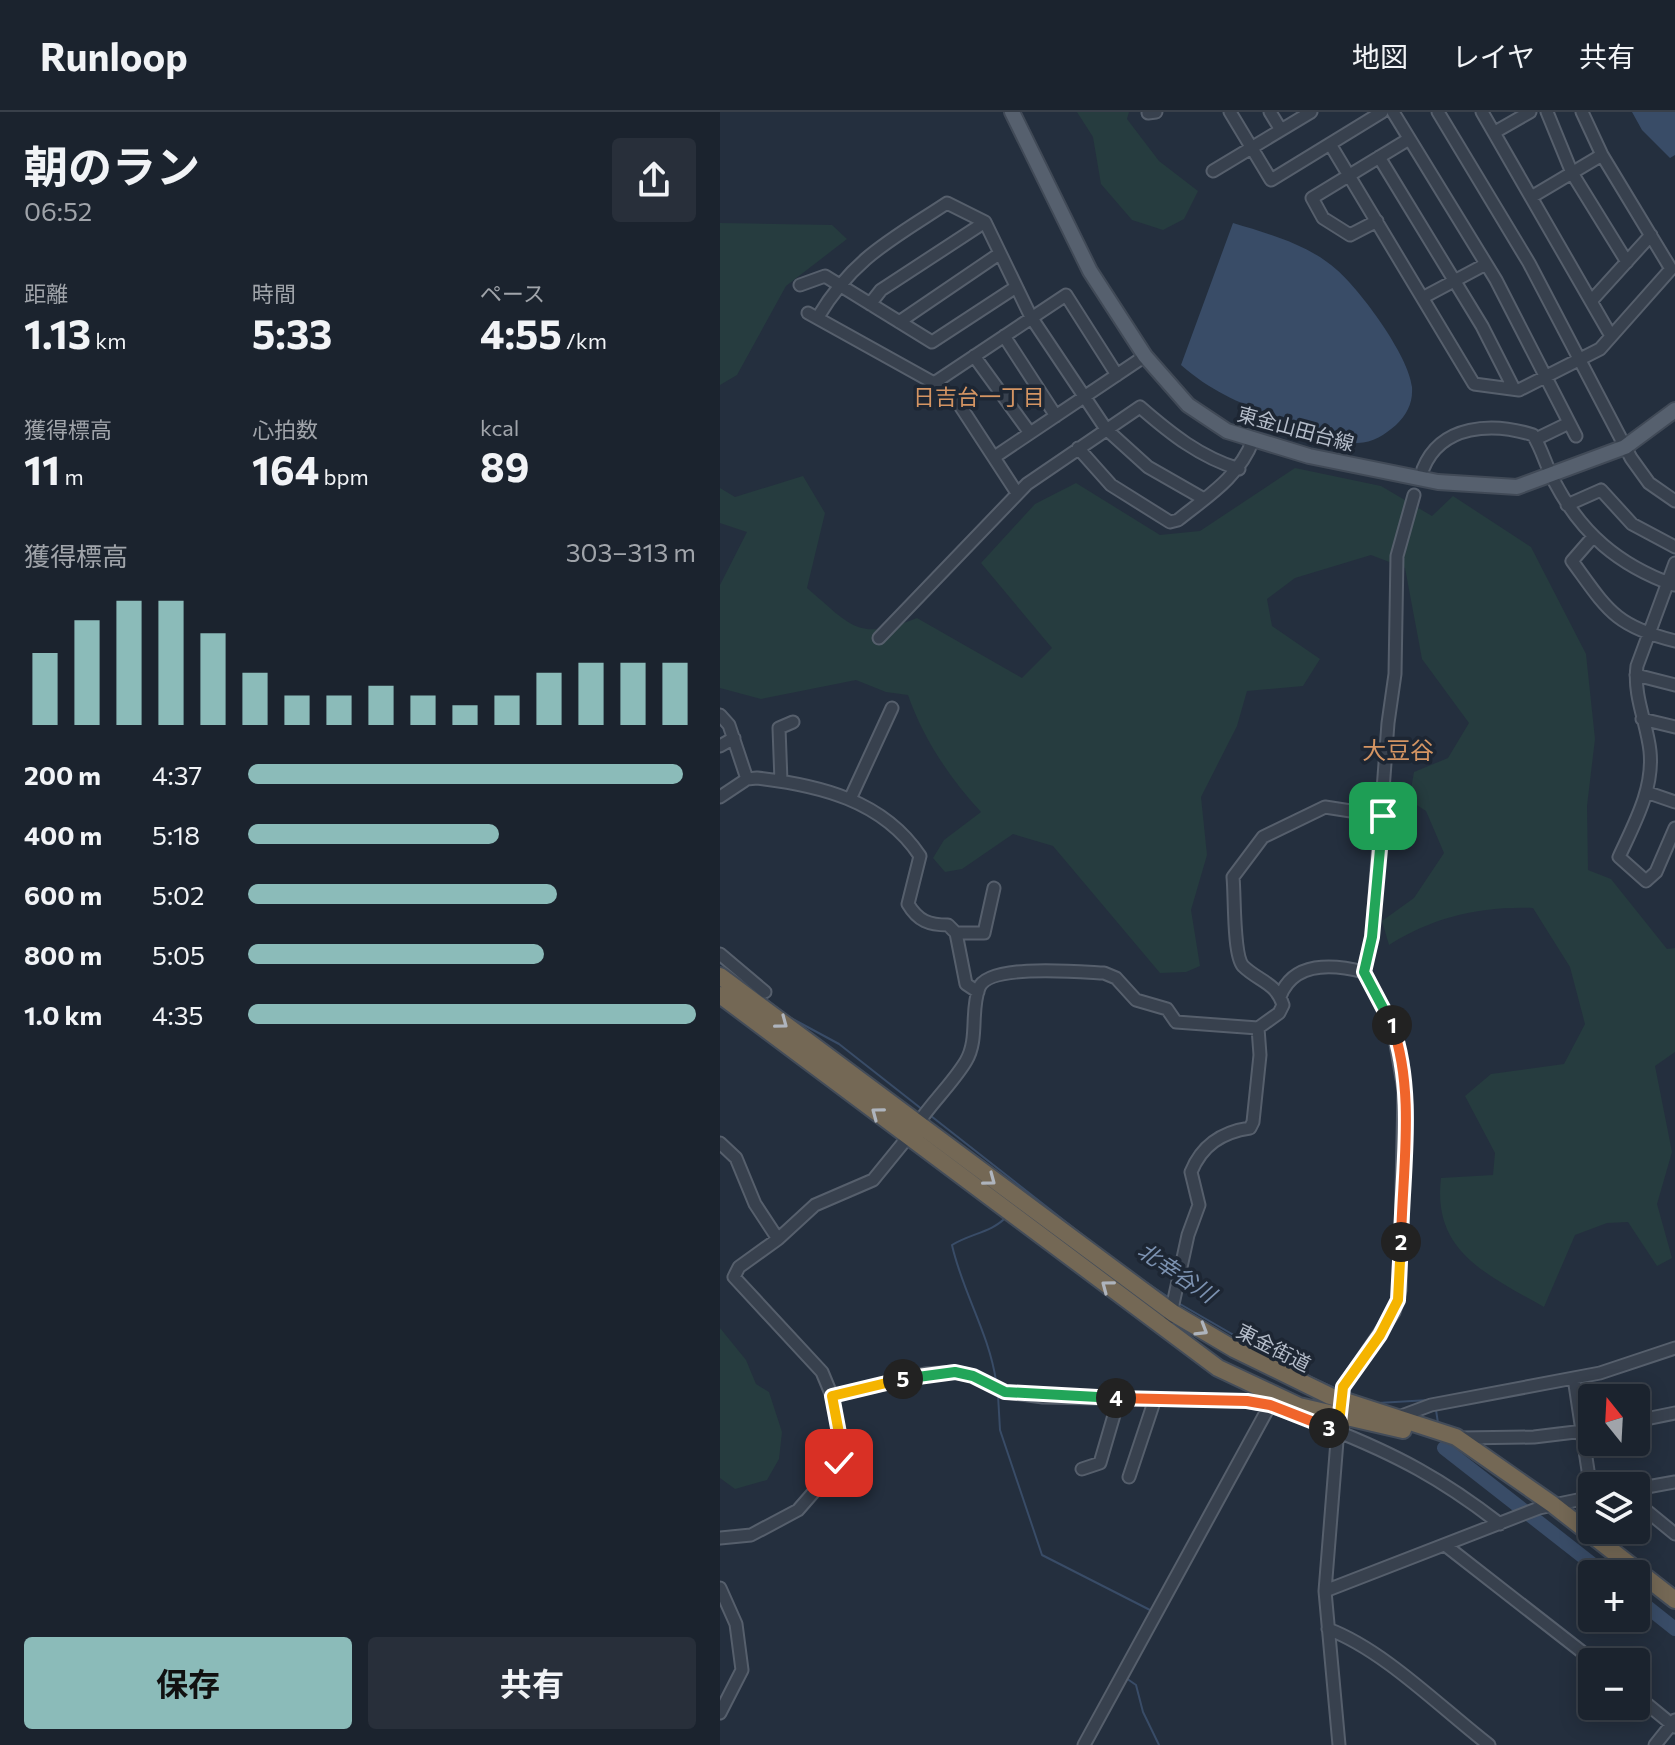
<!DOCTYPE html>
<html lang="ja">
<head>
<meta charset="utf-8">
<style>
  :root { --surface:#1b232e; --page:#282f3a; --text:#f1f3f6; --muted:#a0a4aa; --line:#39404a; --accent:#8bbbb9 }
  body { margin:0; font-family:Commissioner,"Noto Sans JP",sans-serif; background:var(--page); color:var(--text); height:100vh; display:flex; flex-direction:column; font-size:30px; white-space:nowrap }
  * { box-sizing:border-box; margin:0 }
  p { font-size:26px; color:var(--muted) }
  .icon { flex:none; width:44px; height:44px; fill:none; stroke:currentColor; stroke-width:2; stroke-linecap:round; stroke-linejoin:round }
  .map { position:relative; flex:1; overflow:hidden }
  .side { display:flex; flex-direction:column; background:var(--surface); width:720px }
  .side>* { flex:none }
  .needle { width:52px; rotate:342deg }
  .tools { position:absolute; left:858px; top:1272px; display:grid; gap:16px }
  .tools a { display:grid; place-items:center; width:72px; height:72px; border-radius:8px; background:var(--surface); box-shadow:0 4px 20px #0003,0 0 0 2px var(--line); font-size:40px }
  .pin { position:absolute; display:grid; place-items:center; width:68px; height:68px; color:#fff; margin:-34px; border-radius:16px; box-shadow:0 4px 12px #0006 }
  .km { position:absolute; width:40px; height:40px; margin:-20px; border-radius:50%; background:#222; color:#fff; font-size:22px; line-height:40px; text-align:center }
  .round { display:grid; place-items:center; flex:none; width:84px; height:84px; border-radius:8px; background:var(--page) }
  .summary { display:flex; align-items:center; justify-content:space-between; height:136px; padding:0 24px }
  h1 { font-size:44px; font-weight:700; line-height:60px }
  .stats { display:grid; grid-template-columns:repeat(3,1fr); gap:12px; height:136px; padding:8px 24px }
  .stats div { display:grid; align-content:center }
  .stats b { font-size:40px; font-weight:700 }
  .stats small { font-size:22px; font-weight:400 }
  .stats p { font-size:22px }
  .chart { height:224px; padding:16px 24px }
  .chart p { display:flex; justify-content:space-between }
  .chart svg { width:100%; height:144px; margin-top:8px; stroke:var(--accent); stroke-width:6 }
  .primary-button { display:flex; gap:16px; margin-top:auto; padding:16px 24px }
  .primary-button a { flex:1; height:92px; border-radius:8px; background:var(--accent); color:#111; font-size:32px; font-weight:700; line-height:92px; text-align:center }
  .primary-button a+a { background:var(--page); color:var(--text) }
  ul { padding:0 24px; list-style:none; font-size:26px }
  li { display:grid; grid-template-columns:128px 96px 1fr; align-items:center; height:60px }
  li i { height:20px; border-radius:10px; background:var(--accent) }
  header { display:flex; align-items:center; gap:48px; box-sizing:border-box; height:112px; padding:0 40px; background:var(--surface); border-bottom:2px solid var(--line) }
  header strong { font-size:38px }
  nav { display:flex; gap:44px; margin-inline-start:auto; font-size:28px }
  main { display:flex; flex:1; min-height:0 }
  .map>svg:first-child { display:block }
</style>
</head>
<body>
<header>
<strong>Runloop</strong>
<nav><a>地図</a><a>レイヤ</a><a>共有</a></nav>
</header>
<main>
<section class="side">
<div class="summary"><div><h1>朝のラン</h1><p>06:52</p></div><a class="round"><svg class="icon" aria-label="share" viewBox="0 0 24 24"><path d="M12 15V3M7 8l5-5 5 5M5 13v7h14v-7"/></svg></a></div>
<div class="stats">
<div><p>距離</p><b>1.13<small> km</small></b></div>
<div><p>時間</p><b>5:33</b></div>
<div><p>ペース</p><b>4:55<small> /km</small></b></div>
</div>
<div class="stats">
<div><p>獲得標高</p><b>11<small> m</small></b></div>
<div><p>心拍数</p><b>164<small> bpm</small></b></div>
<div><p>kcal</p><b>89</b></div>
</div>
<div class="chart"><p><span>獲得標高</span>303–313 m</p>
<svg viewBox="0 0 160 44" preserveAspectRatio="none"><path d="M5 44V22M15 44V12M25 44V6M35 44V6M45 44V16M55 44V28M65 44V35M75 44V35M85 44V32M95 44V35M105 44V38M115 44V35M125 44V28M135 44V25M145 44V25M155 44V25"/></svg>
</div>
<ul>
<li><b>200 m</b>4:37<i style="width:97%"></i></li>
<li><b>400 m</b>5:18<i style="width:56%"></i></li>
<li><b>600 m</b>5:02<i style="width:69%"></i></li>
<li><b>800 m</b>5:05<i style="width:66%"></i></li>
<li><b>1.0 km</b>4:35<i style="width:100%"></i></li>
</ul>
<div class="primary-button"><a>保存</a><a>共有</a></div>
</section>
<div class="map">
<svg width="955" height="1633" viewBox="0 0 955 1633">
  <rect width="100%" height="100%" fill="#242f3e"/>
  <path fill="#263c3f" d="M 357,0 L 409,0 L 407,7 L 439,49 L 478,79 L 464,107 L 443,118 L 412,108 L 381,72 L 373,25 Z
    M 0,111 L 112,113 L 127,127 L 66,174 L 17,263 L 0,273 Z
    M 575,356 L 661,374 L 712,404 L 733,384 L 811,435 L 866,542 L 875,627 L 867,694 L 868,758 L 891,767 L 947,837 L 955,836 L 955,940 L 935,954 L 952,1040 L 937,1092 L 952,1146 L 937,1154 L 908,1110 L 887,1111 L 855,1123 L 824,1195 C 768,1163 712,1140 721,1066 L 773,1063 L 775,1041 L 745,984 L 771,962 L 844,952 L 865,912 L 850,855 L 813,796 C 761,794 713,805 669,833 L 662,809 L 694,786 L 724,741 L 706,699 L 689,688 L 694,660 L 728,646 L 749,611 L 702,547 L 685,456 L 651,443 L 575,466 L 547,487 L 552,514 L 600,547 L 583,574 L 527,579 L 517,614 L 481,685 L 487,743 L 471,798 L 480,854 L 466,860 L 440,861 L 333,734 L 293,722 L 242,757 L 225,760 L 213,746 L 224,728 L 261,700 C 230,667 203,626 188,583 L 166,580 L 136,568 L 41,587 L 0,576 L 0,473 L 27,420 L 0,411 L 0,376 L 15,385 L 83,364 L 105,401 L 87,476 C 132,514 137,530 197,506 L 302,566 L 332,536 L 261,451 L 315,392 L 356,371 L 440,423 L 480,419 Z
    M 0,1216 L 26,1248 L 36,1272 L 49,1280 L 62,1320 L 59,1347 L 47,1368 L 15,1377 L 0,1366 Z"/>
  <path fill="#394c67" d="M 912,0 L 955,0 L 955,43 L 950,46 L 922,18 Z
    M 513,111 C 549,122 588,132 617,158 C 641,179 689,244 692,275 C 693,291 687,302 676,313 C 666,322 652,331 638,331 C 615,330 590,316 569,309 C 528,295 494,282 461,253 Z"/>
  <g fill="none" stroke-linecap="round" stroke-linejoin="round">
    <path stroke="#394c67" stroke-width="2" d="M 0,851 L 31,875
      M 42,884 L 69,905 L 119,932 L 203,998
      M 211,1004 L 392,1146
      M 423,1168 L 451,1187
      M 460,1192 L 569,1255 L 619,1278
      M 276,1269 C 269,1221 242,1179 232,1133 C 249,1122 273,1120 286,1105
      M 625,1280 L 658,1291 L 709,1288
      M 278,1283 L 280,1318 L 322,1443 L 432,1499
      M 716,1298 L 718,1311
      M 722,1329 L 724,1336
      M 406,1566 L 416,1573 L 423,1600 L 439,1633"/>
    <path stroke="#394c67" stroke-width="14" d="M 724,1336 L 885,1462
      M 916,1486 L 955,1517"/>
    <defs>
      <path id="minor" d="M 510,0 L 551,68 L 662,0
        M 550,0 L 561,18
        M 673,0 L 776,168 L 856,324
        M 718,0 L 809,151 L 911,346 L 929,371 L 955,389
        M 762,0 L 891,224
        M 827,0 L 852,61 L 907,150
        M 428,1 L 436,0
        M 775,20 L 810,0
        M 610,32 L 754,272 L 799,278 L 880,237 L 951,157 L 882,43 L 862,0
        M 659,45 L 762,214 L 794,277
        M 493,59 L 591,0
        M 813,84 L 882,43
        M 657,109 L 630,123 L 603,106 L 592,86 L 689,27
        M 80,173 L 105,164 L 212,230 L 296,175
        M 704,185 L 766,152
        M 873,187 L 931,123
        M 150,192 L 161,178 L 265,110
        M 88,201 L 214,271 L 237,289 L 297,381
        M 98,205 C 133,146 171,128 227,91 L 265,110 L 311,205 L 386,317 L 428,355 L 484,387
        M 179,210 L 279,142
        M 284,224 L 336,304
        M 254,244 L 310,321
        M 214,271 L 346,183 L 397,263
        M 816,327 L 849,311
        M 358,336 L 391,373 L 450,410 L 458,408 C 488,384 519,365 533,328
        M 276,344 L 425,244
        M 703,357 C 721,312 773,310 813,323 C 822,337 826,354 834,369 C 861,421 898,453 954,473
        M 847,393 L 881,378 L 912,412 L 955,435
        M 872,426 L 852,449 C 887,497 894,514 955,529
        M 955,451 L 917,554 C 913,584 927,611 930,639 C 934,677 914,712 899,745 L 926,769 L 936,760 L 955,716
        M 159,526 L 307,372 L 420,295 C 451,322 480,345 519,357
        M 916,563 L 955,573
        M 0,603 L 9,613 L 27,667
        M 922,607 L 955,615
        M 0,634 L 14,626
        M 61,669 L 59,616 L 73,610
        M 926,680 L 955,690
        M 0,685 L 27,667 L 37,666 C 98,673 163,688 200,744 L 188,792 C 198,809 209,813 228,813 L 236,821 L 246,872 L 258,880
        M 131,685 L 172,596
        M 236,821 L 264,821 L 274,776
        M 0,842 L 45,880
        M 560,885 C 573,849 613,852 644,860
        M 538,916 L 559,901 L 563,893 C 556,870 538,869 523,854 C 513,843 515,784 513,765 L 543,725 L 605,695 L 663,704
        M 197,1013 C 211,991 233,971 246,949 C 259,927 250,899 259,876 C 268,851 361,860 384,861 L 396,866 L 416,888 L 447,897 L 456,910 L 538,916
        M 0,1031 L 16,1046 L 35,1092 L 58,1127 L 19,1155 L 14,1165 L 102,1260 L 112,1284 L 122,1337 L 119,1351 L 78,1398 L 31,1423 L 0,1426
        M 58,1127 L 95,1093 L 153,1068 L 188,1025
        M 450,1206 L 468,1123 L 479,1093 L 471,1060 C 482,1033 502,1020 530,1016 L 533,1010 L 540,943 L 538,916
        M 854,1266 L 872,1385
        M 112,1284 L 205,1262 L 235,1260 L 253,1264 L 285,1280 L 323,1285 L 527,1289 C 556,1294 582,1305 609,1316 C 677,1343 722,1367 780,1412
        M 676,1306 L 711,1293 L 880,1261 L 955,1236
        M 916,1309 L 955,1301
        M 741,1326 L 814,1325 L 872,1318
        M 362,1357 L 380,1351 L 399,1286
        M 409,1365 L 435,1287
        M 916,1377 L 955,1370
        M 916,1390 L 955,1422
        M 887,1426 L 893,1418
        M 725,1433 L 875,1550
        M 0,1476 L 16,1512 L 22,1558 L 0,1601
        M 605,1479 L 819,1396 L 872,1385
        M 608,1517 C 664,1538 721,1596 769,1633
        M 916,1583 L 955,1615
        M 364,1633 L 550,1293
        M 619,1633 L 605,1479 L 619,1304 L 623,1275 L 674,1200 L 680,1178 L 684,978 L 673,915 L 644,860 L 652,825 L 668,611 L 675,562 L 677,444 L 694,383
        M 935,1633 L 955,1608"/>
      <path id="major" d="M 292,0 L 370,159 L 425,244 L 468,293 L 507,319 L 589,344 L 718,370 L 797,375 L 905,335 L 955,298"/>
      <path id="highway" d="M 0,864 L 453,1201 L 514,1237 L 610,1284 L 736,1325 L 832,1392 L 955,1488
        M 0,883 L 498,1256 L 579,1294 L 683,1318"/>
    </defs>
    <use href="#minor" stroke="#565f6c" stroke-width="15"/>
    <use href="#major" stroke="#414a57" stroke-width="18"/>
    <use href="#highway" stroke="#434c59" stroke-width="20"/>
    <use href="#minor" stroke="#38414e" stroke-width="11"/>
    <use href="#major" stroke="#56606e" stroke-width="14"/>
    <use href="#highway" stroke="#746855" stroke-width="16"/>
  </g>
  <defs><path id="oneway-chevron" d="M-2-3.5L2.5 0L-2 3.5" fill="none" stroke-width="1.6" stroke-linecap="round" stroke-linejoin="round" transform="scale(2)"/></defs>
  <g stroke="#aeb4bd">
    <use href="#oneway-chevron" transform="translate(62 911) rotate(37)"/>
    <use href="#oneway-chevron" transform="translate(157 1001) rotate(-143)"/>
    <use href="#oneway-chevron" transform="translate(270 1068) rotate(37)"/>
    <use href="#oneway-chevron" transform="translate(387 1174) rotate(-143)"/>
    <use href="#oneway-chevron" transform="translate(482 1218) rotate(31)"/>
  </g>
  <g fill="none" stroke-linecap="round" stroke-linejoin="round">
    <defs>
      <path id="split-1" d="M 663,704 L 652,825 L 644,860 L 672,913"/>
      <path id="split-2" d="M 672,913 C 696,980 682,1060 681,1130"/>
      <path id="split-3" d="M 609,1316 L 618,1320 L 623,1275 L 660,1223 L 678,1188 L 681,1130"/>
      <path id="split-4" d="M 396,1286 L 527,1289 L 550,1293 L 609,1316"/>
      <path id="split-5" d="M 183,1267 L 235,1260 L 253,1264 L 285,1280 L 396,1286"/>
      <path id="split-6" d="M 119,1351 L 122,1337 L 112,1284 L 183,1267"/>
    </defs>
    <use href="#split-1" stroke="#fff" stroke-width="16"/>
    <use href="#split-2" stroke="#fff" stroke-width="16"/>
    <use href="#split-3" stroke="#fff" stroke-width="16"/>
    <use href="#split-4" stroke="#fff" stroke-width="16"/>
    <use href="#split-5" stroke="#fff" stroke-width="16"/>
    <use href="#split-6" stroke="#fff" stroke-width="16"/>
    <use href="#split-1" stroke="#22a559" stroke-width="10"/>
    <use href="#split-2" stroke="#f0652b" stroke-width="10"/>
    <use href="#split-3" stroke="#f5b400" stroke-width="10"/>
    <use href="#split-4" stroke="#f0652b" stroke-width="10"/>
    <use href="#split-5" stroke="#22a559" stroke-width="10"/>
    <use href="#split-6" stroke="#f5b400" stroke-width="10"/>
  </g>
  <g text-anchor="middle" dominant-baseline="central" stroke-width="7" stroke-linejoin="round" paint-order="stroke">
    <g font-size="20" fill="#b4bcc9" stroke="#1d2633">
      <text transform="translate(576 316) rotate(15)">東金山田台線</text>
      <text transform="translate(554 1235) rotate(27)">東金街道</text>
    </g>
    <g font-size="22" fill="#d59563" stroke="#1d2633">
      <text x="259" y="284">日吉台一丁目</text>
    </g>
    <g font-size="22" font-style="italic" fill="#7c92b1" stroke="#1d2633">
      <text transform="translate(457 1160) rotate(34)">北幸谷川</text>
    </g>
    <g font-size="24" fill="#d59563" stroke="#1d2633">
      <text x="678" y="637">大豆谷</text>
    </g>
  </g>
</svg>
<div class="tools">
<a><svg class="needle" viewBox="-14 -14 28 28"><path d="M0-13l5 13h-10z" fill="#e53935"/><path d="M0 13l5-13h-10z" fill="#a0a4aa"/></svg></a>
<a><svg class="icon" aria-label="layers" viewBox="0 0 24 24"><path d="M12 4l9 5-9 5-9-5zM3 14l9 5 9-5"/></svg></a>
<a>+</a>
<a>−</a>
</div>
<div class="pin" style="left:663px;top:704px;background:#1e9e55"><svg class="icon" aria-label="arrive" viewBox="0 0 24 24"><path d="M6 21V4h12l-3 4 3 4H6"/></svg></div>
<div class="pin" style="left:119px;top:1351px;background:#d93025"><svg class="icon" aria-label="check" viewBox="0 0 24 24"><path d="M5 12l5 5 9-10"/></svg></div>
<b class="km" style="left:672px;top:913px">1</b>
<b class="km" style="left:681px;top:1130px">2</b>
<b class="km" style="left:609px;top:1316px">3</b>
<b class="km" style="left:396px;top:1286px">4</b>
<b class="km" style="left:183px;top:1267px">5</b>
</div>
</main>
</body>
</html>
